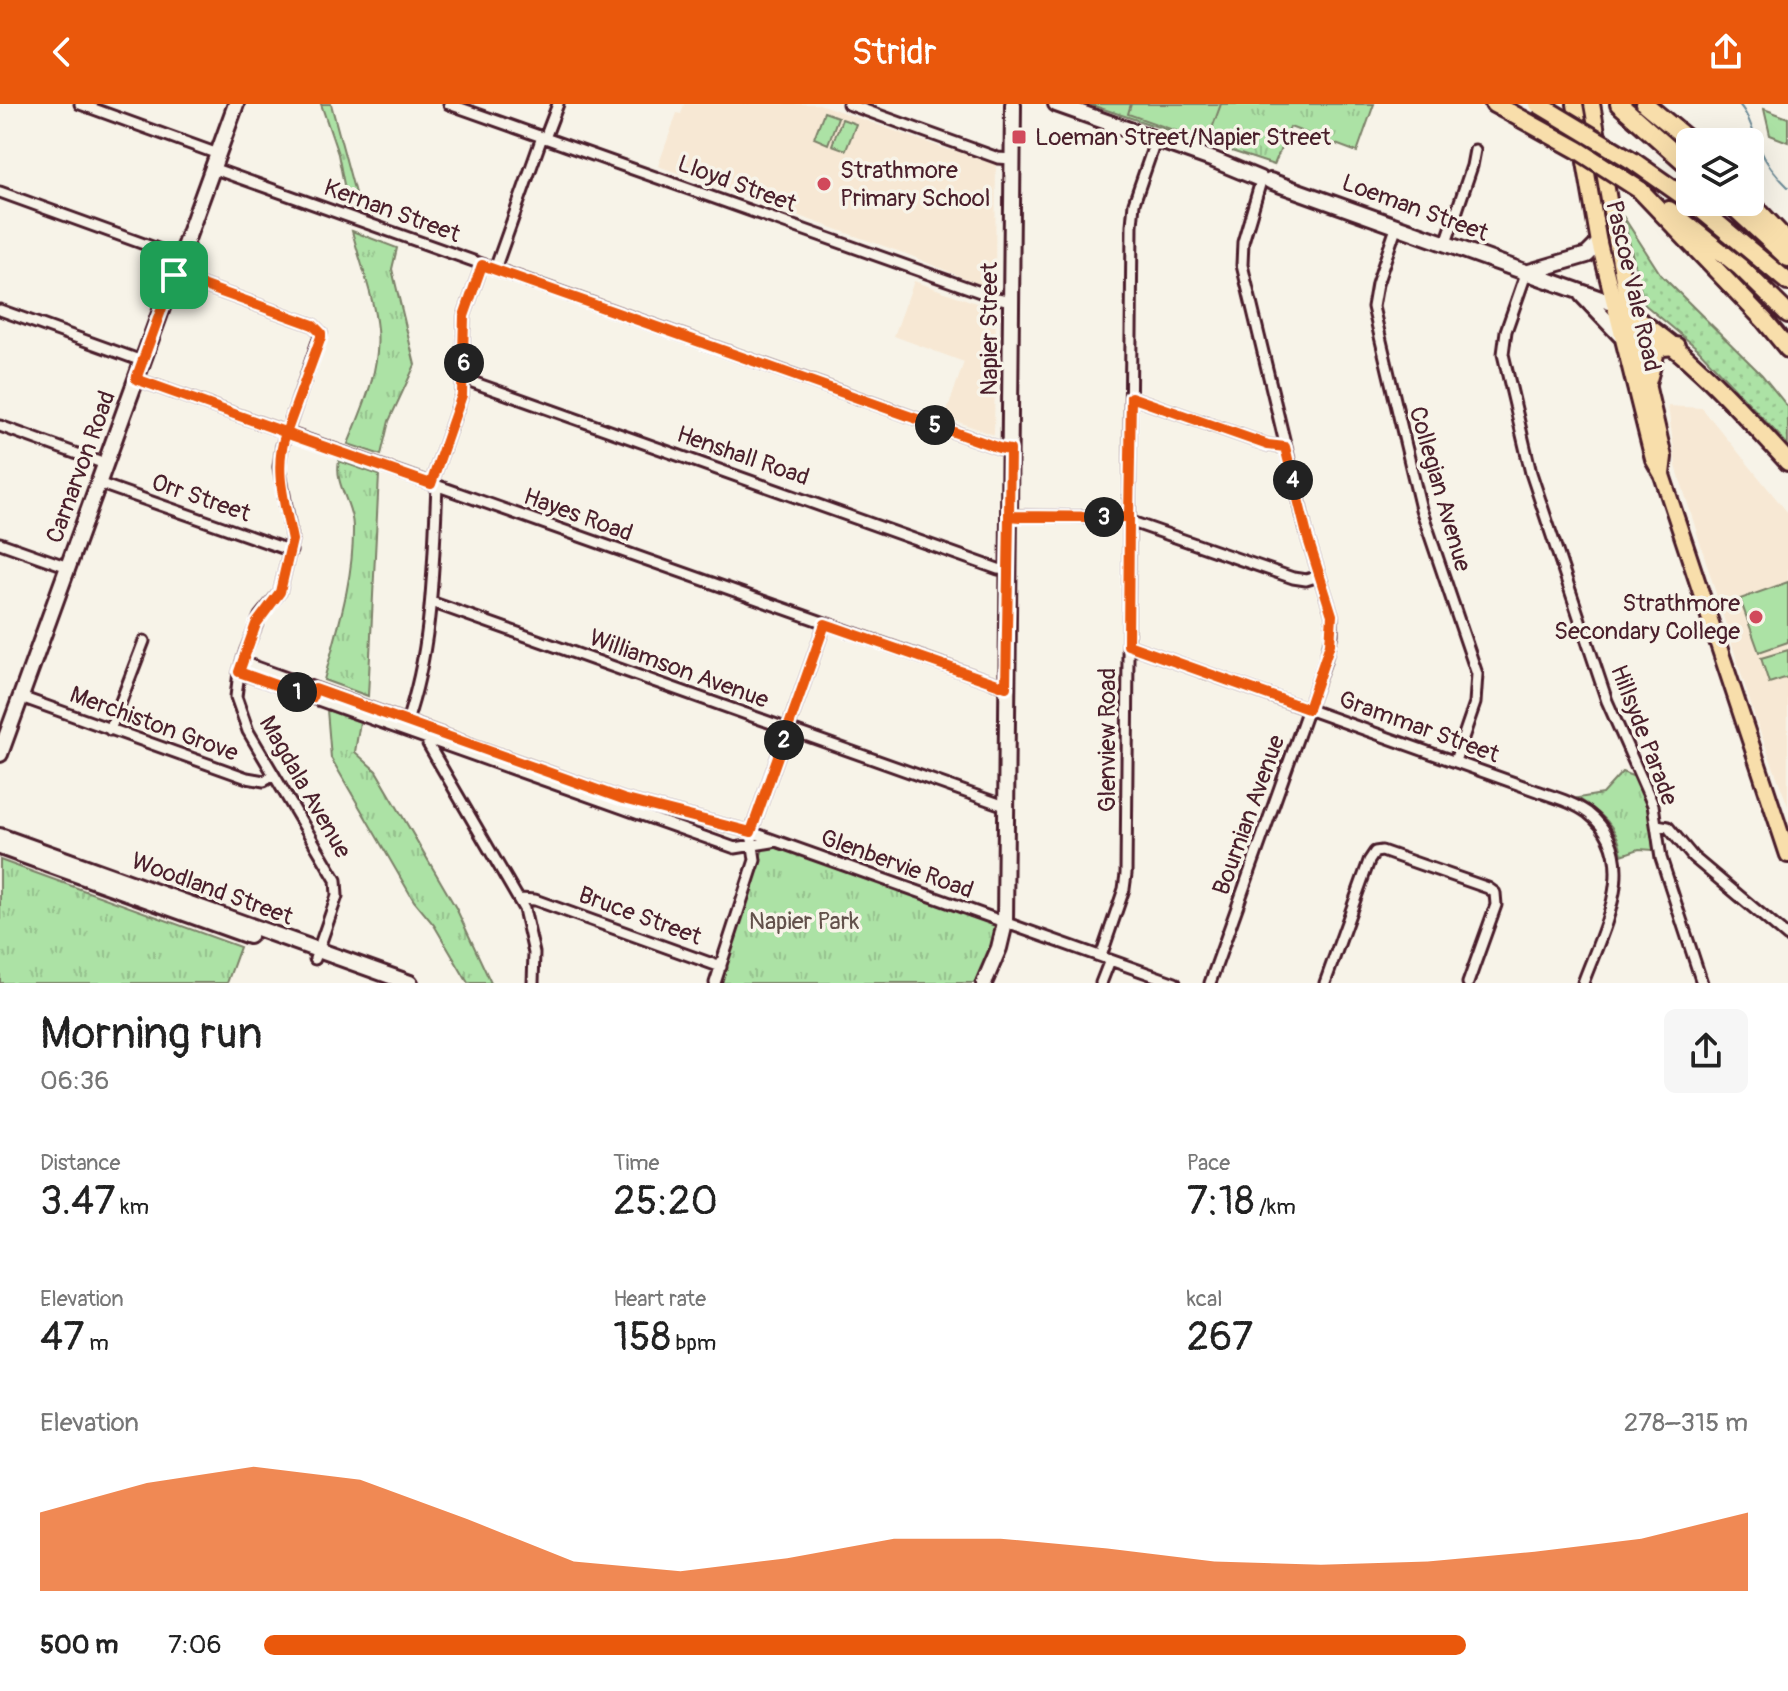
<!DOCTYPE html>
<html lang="en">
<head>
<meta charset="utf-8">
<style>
  :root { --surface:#fff; --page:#f6f6f6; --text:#222; --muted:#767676; --accent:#ea580c }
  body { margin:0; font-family:Pangolin,sans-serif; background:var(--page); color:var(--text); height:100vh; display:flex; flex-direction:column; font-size:30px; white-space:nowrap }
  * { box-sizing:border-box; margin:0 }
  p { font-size:26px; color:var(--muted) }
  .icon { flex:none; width:44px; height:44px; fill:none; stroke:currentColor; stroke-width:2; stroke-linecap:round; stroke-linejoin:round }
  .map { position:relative; height:879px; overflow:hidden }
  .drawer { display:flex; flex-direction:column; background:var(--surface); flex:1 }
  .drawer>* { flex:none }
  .fabs { position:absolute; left:1676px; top:24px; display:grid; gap:16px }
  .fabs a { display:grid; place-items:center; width:88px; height:88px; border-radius:12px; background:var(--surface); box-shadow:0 8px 32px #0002; font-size:40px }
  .pin { position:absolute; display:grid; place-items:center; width:68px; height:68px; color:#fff; margin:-34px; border-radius:16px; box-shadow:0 4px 12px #0006 }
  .km { position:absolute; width:40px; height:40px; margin:-20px; border-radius:50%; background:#222; color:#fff; font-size:22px; line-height:40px; text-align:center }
  .round { display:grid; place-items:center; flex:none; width:84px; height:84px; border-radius:12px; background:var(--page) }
  .headline { display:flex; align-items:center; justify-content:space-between; height:136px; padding:0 40px }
  h1 { font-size:44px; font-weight:600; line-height:60px }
  .figures { display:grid; grid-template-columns:repeat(3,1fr); gap:12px; height:136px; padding:8px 40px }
  .figures div { display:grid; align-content:center }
  .figures b { font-size:40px; font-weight:600 }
  .figures small { font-size:22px; font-weight:400 }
  .figures p { font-size:22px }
  .chart { height:224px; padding:16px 40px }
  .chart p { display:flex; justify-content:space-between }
  .chart svg { width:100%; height:144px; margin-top:8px; fill:var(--accent); opacity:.7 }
  ul { padding:0 40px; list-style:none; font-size:26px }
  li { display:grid; grid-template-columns:128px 96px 1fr; align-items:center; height:60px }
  li i { height:20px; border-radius:10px; background:var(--accent) }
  header { display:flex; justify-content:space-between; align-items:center; height:104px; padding:0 40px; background:var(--accent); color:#fff; font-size:36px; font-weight:600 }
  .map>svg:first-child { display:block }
</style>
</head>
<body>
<header><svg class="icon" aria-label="back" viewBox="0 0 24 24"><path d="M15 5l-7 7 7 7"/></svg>Stridr<svg class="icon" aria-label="share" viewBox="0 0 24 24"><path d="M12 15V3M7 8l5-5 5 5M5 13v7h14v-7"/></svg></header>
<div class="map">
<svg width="1788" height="879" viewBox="0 0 1788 879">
  <defs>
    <pattern id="grass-dots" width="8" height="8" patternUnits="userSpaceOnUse" patternTransform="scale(2)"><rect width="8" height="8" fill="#ace2a5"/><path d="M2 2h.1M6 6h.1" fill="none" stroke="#96c18e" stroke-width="1.8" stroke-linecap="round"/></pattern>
    <pattern id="park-tufts" width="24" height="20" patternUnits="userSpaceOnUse" patternTransform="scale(2)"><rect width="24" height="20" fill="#ace2a5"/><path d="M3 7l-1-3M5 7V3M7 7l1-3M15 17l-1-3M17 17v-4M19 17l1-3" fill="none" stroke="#96c18e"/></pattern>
  </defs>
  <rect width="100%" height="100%" fill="#f7f3e8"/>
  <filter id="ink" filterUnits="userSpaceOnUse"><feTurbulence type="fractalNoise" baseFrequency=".0125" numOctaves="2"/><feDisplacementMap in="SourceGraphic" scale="16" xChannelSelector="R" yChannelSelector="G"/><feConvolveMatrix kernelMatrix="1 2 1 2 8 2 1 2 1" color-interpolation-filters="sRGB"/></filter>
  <g filter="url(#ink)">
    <path fill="#f7e8d4" d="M 684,0 L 819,0 L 949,46 L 996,48 L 995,187 L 909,151 L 658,62 L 677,9 L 681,10 Z
      M 914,177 L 996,206 L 994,331 L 945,313 L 964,258 L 894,232 Z
      M 1668,302 L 1702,304 L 1788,409 L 1788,702 L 1756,617 L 1676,362 Z"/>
    <path fill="url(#grass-dots)" stroke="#7b8068" stroke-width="2" d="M 1623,112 L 1661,171 L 1762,271 L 1788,303 L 1788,341 L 1697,244 L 1644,200 Z"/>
    <path fill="url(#park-tufts)" stroke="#7b8068" stroke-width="2" d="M 321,0 L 331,0 L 359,104 L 348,101 L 338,50 Z
      M 1088,0 L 1374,0 L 1357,48 L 1290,23 L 1274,61 Z
      M 1764,5 L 1788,14 L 1788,38 L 1770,31 Z
      M 352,127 L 397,144 L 392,165 L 415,261 L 389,317 L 381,351 L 348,340 C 363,303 381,265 377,225 C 374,194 360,158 352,127 Z
      M 339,357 L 379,371 L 368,592 L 324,576 C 337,526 354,476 353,423 C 353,399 334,382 339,357 Z
      M 327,606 L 360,618 L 355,648 L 376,667 L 456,804 L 491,879 L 468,879 L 434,821 L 414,797 L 331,654 Z
      M 1622,668 L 1635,673 L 1649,709 L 1653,746 L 1639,745 L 1622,751 C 1619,723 1600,708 1578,694 L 1602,690 Z
      M 765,739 L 1005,819 L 978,879 L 717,879 Z
      M 0,756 L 240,843 L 227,879 L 0,879 Z"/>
    <path fill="#ace2a5" stroke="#7b8068" stroke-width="2" d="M 1131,0 L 1221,0 L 1207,38 L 1128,10 Z
      M 824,8 L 838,13 L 828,40 L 814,34 Z
      M 842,15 L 856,20 L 846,46 L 832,41 Z
      M 1788,478 L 1788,538 L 1759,548 L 1740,495 Z
      M 1788,546 L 1788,573 L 1769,579 L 1761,554 Z"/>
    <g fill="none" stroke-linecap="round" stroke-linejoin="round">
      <path stroke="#6c8a96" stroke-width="2" d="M 1739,0 C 1751,14 1753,31 1761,47 C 1767,61 1777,72 1788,83"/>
      <defs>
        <path id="street" d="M 80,0 L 218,50
          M 449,0 L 997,194 L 1012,197
          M 848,0 L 998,54 L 1012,55
          M 545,34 L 558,0
          M 212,64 L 999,344 L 1010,346
          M 0,88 L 180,153
          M 1397,121 L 1377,180 L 1373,203 L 1421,405 L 1477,570 L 1475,599 L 1455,657
          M 1446,139 L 1472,62 L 1475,46
          M 495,165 L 542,33
          M 1527,167 L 1506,227 L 1503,250 L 1531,369 L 1607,597 L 1653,701 L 1661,754 L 1702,879
          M 174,171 L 313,221 L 321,229 L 282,342 L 279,363 L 292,436 L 280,488 L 260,512 L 246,546 L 239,568 L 236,593 L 248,627 L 336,776 L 337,792 L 315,855
          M 0,206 L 142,257
          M 136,275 L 1006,583
          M 464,275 L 998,465 L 1008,466
          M 1131,293 L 1268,341 L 1285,343
          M 0,322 L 105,360
          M 98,379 L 291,447
          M 431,380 L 462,291 L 464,212 L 482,161
          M 1009,412 L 1129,413
          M 1129,417 L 1293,474 L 1306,476 L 1319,472
          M 0,439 L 68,463
          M 431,498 L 1005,702
          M 1128,541 L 1537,687 C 1554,693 1573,698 1588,709 C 1644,753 1602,827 1583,879
          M 242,558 L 623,695 L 751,728 L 1175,879
          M 239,568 L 735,744 L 772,738
          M 21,593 L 247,674 L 264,677 L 274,671
          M 406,620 C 433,542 433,464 437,382
          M 110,626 L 144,537
          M 427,633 L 428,640 L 524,805 L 534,849 L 533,879
          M 1657,721 L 1668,723 L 1693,753 L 1788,833
          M 520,795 L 535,796 L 721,863
          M 1101,852 L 1124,785 L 1126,770 L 1132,121 L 1134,99 L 1156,35
          M 715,879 L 755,756 L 751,728 L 825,520
          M 1101,879 L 1110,856
          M 1210,879 L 1325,557 L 1332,530 L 1332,511 L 1308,435 L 1242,161 L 1243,138 L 1261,77
          M 1325,879 L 1369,757 L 1375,748 L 1382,747 L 1488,784 L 1495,789 L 1496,801 L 1468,879"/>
        <path id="secondary" d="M 1056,0 L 1214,56 L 1260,75
          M 1270,77 L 1612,199
          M 1529,168 L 1587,151 L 1599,139
          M 1582,191 L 1620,231
          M 0,650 L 236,0
          M 0,732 L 410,879
          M 0,743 L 249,832
          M 984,879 L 999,844 L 1005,819 L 1013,0"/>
        <path id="primary" d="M 1575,0 L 1599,139 L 1653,355 L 1662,371 L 1788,751
          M 1592,0 L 1624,181 L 1664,353 L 1662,370"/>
        <path id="highway" d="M 1494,0 L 1511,9
          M 1619,0 L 1690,63
          M 1645,0 L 1691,38
          M 1633,57 L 1690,97
          M 1640,86 L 1765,217 L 1788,245
          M 1692,98 L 1788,178
          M 1728,98 L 1788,154
          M 1750,98 L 1788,138
          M 1669,106 L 1740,163 L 1788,210
          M 1631,211 C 1692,251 1739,305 1788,358
          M 1647,279 L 1656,247 L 1663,243 L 1676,242"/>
      </defs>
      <use href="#street" stroke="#4a1f2b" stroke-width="15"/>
      <use href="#secondary" stroke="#4a1f2b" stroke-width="20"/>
      <use href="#primary" stroke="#4a1f2b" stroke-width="20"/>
      <use href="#highway" stroke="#4a1f2b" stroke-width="22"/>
      <use href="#street" stroke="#f7f3e8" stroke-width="9"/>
      <use href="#secondary" stroke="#f7f3e8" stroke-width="14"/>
      <use href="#primary" stroke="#f8deab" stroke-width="14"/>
      <use href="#highway" stroke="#f8deab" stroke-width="16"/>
      <defs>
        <path id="highway-bridge" d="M 1538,0 L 1633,57
          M 1511,9 L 1578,46 L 1640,86"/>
      </defs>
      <use href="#highway-bridge" stroke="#4a1f2b" stroke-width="22" stroke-linecap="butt"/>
      <use href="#highway-bridge" stroke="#f8deab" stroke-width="16"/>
    </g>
  </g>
  <g fill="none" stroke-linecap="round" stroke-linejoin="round" filter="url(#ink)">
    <defs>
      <path id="route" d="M 174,171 L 313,221 L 321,229 L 321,233 L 286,329 C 273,365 285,399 292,436 L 280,488 L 256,520 L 239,568 L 312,594 L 315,585 L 623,695 L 751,728 L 825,520 L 1006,583 L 1009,412 L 1129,413 L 1128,541 L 1308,605 L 1330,540 L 1332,511 L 1308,435 L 1285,343 L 1268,341 L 1131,293 L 1129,413 L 1020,413 L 1009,412 L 1010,346 L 999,344 L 482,161 L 464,212 L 462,291 L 431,380 L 294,332 L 279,326 L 136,275 L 174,171"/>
    </defs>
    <use href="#route" stroke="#fff" stroke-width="16"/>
    <use href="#route" stroke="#ea580c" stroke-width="10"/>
  </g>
  <g fill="#d1495b" stroke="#f7f3e8" stroke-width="3">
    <rect x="1011" y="25" width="16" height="16" rx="4"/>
    <circle cx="824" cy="80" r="8"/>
    <circle cx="1756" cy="513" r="8"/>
  </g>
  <g text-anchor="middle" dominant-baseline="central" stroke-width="7" stroke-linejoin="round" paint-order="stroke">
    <g font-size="24" fill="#4a1f2b" stroke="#f7f3e8" text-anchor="start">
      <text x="1035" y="33">Loeman Street/Napier Street</text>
      <text x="840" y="66">Strathmore<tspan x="840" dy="28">Primary School</tspan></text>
      <text x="1740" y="499" text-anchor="end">Strathmore<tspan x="1740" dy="28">Secondary College</tspan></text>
    </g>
    <g font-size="24" fill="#4a1f2b" stroke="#f7f3e8">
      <text transform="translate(737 80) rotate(20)">Lloyd Street</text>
      <text transform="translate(1415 104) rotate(20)">Loeman Street</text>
      <text transform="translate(392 107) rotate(20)">Kernan Street</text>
      <text transform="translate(1633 182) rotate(77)">Pascoe Vale Road</text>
      <text transform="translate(989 225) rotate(-90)">Napier Street</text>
      <text transform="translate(743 352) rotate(19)">Henshall Road</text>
      <text transform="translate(81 363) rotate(-70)">Carnarvon Road</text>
      <text transform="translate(1440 385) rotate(74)">Collegian Avenue</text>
      <text transform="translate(201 394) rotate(19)">Orr Street</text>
      <text transform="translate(578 411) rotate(20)">Hayes Road</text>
      <text transform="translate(679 565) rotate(20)">Williamson Avenue</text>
      <text transform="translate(154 620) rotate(20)">Merchiston Grove</text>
      <text transform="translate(1419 623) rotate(20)">Grammar Street</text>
      <text transform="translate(1644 631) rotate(69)">Hillsyde Parade</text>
      <text transform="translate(1107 636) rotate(-90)">Glenview Road</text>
      <text transform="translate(305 683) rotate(60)">Magdala Avenue</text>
      <text transform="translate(1249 711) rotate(-70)">Bournian Avenue</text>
      <text transform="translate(897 760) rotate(20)">Glenbervie Road</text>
      <text transform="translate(212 785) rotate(20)">Woodland Street</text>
      <text transform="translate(640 812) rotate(20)">Bruce Street</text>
    </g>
    <g font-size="24" fill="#62504a" stroke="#f7f3e8">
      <text x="804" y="817">Napier Park</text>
    </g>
  </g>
</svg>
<div class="fabs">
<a><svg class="icon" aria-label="layers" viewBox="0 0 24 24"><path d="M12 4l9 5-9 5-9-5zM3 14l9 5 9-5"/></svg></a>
</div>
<div class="pin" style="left:174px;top:171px;background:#1e9e55"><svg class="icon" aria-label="arrive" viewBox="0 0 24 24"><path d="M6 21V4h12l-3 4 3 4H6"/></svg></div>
<b class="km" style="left:297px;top:588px">1</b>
<b class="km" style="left:784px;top:636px">2</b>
<b class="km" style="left:1104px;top:413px">3</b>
<b class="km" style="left:1293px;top:376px">4</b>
<b class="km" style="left:935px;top:321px">5</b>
<b class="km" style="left:464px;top:259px">6</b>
</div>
<section class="drawer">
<div class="headline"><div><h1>Morning run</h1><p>06:36</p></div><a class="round"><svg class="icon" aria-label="share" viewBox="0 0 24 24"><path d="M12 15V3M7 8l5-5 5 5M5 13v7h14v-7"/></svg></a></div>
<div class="figures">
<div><p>Distance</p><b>3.47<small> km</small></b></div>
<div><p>Time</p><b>25:20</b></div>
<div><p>Pace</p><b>7:18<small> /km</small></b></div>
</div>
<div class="figures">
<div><p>Elevation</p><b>47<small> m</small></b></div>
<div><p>Heart rate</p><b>158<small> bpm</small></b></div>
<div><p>kcal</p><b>267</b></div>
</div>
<div class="chart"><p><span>Elevation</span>278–315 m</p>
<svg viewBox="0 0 160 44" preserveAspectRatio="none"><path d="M0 44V20L10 11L20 6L30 10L40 22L50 35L60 38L70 34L80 28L90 28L100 31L110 35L120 36L130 35L140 32L150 28L160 20V44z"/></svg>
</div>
<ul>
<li><b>500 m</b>7:06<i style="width:81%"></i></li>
</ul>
</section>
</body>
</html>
